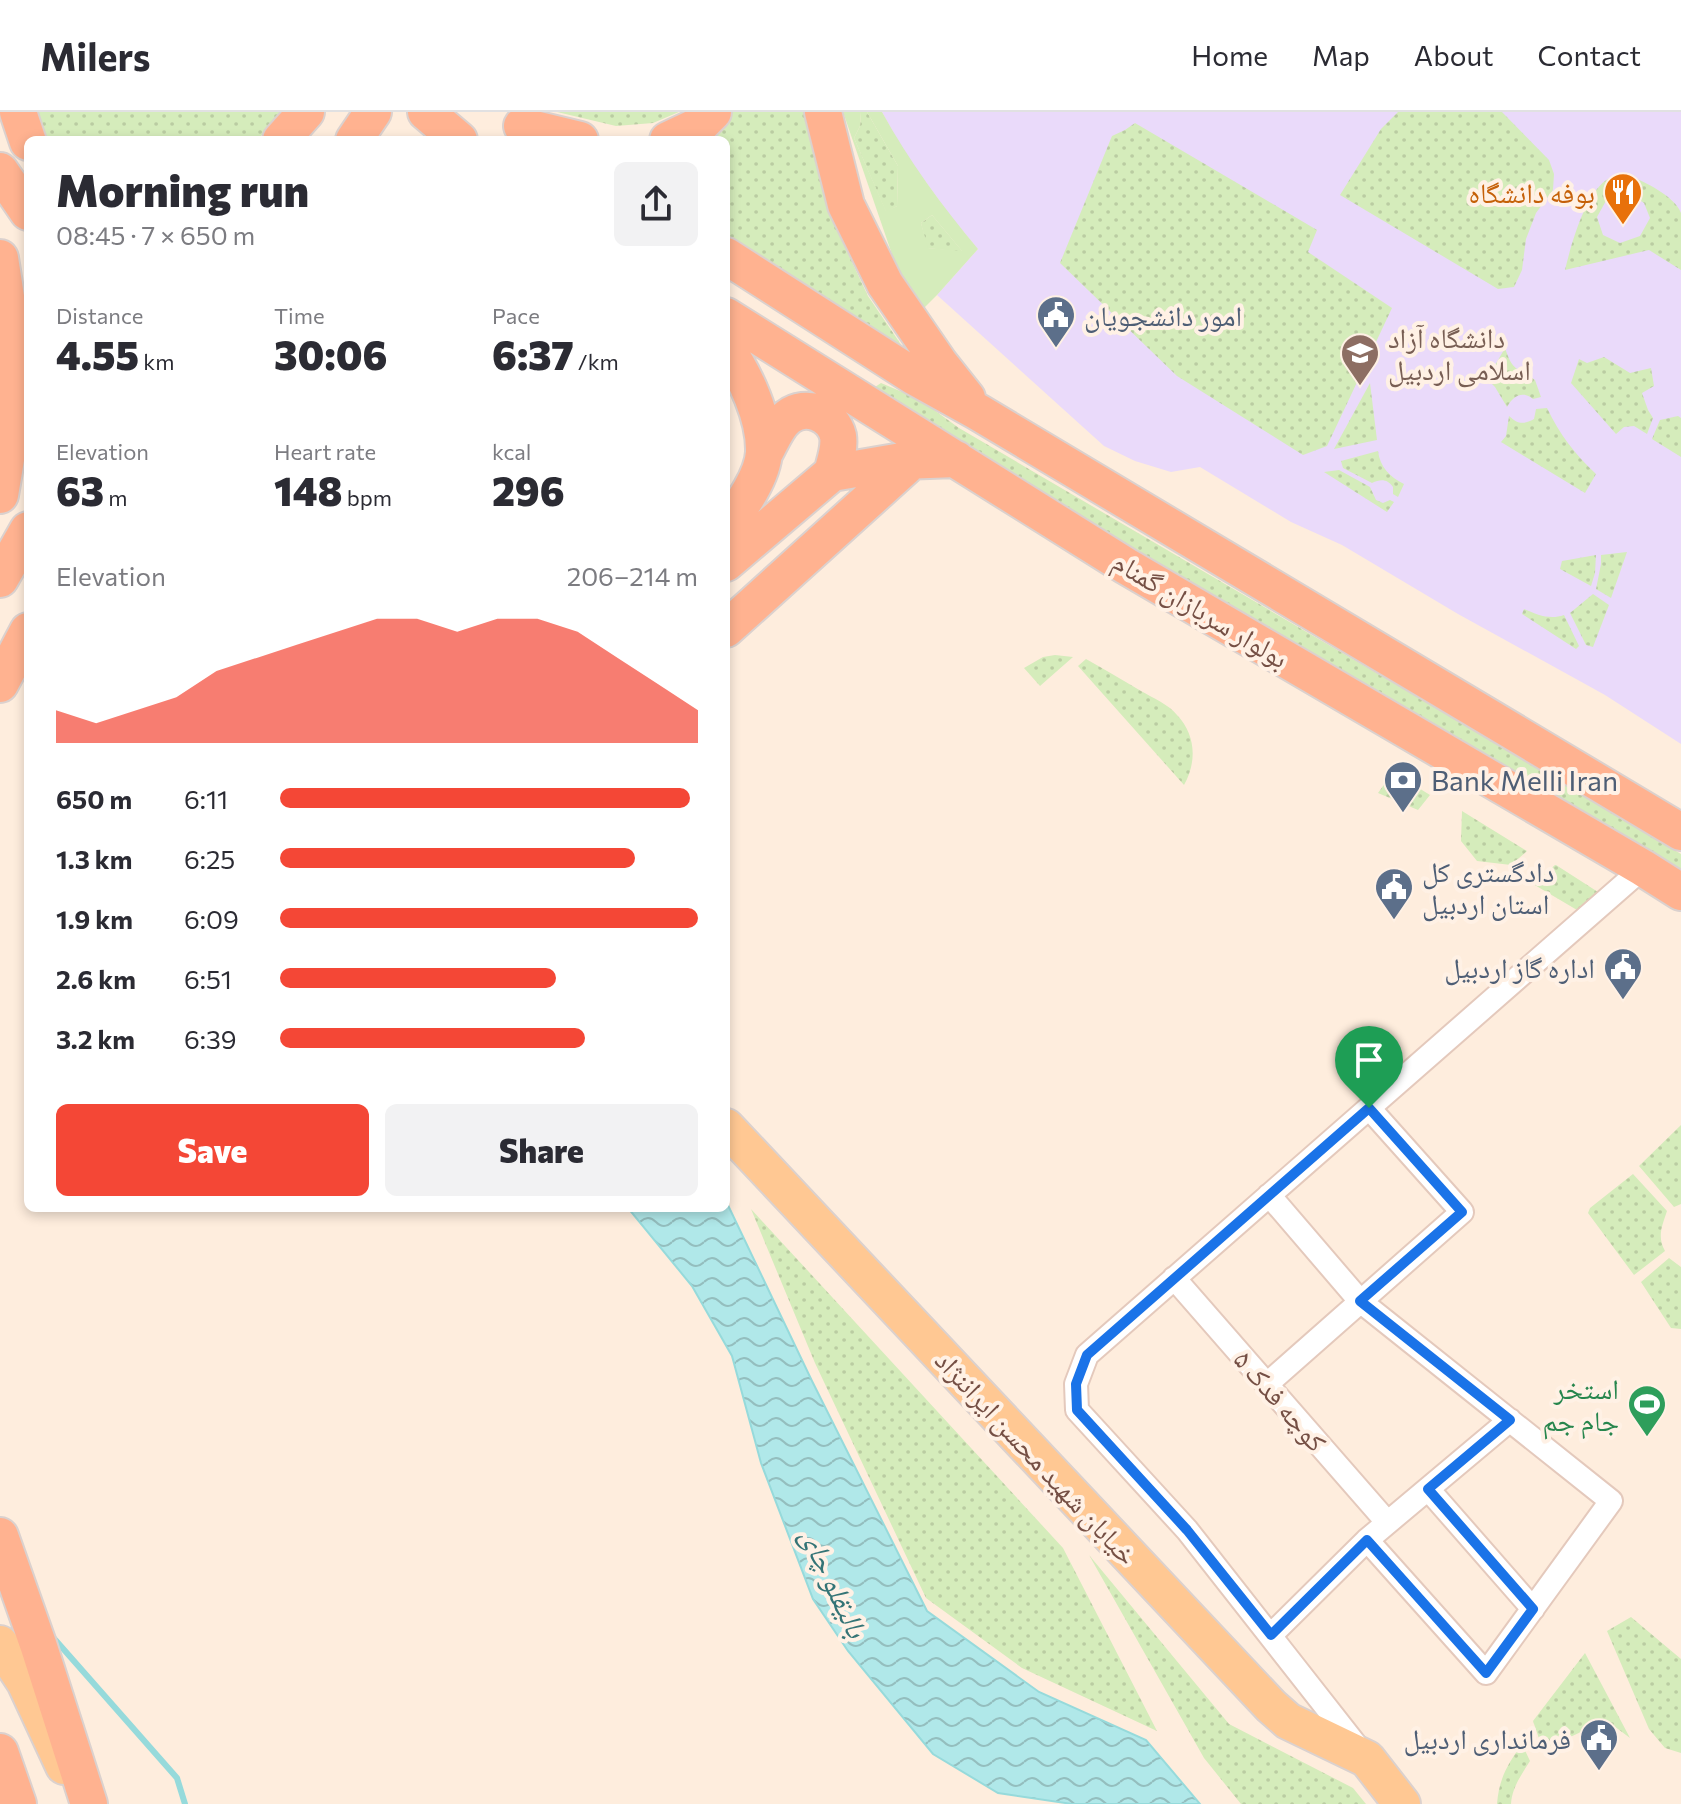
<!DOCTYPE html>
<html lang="en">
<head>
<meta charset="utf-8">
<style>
  :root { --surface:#fff; --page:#f2f2f3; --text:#2b2b33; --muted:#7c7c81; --line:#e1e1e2; --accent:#f44736 }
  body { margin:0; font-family:Commissioner,"Noto Naskh Arabic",sans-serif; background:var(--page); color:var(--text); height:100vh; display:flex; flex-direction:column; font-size:30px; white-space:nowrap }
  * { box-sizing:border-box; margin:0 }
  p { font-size:26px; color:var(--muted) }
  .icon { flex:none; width:44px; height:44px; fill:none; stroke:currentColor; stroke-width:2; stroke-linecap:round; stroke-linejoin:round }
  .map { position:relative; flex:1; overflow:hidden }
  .sheet { position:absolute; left:24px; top:24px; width:706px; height:1076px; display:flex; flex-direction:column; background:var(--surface); border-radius:12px; box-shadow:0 4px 12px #0003 }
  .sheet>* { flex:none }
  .pin { position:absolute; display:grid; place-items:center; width:68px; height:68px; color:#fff; margin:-82px -34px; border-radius:50% 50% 50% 0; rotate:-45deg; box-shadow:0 0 8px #0007 }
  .pin .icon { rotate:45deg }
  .round { display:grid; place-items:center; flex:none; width:84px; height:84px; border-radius:12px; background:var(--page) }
  .head { display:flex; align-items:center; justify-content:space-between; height:136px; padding:0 32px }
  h1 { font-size:44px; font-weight:800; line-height:60px }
  .metrics { display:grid; grid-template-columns:repeat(3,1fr); gap:12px; height:136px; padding:8px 32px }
  .metrics div { display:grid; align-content:center }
  .metrics b { font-size:40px; font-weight:800 }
  .metrics small { font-size:22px; font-weight:400 }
  .metrics p { font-size:22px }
  .chart { height:224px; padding:16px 32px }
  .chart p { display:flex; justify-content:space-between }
  .chart svg { width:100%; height:144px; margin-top:8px; fill:var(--accent); opacity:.7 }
  .cta { display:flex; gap:16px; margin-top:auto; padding:16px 32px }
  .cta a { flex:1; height:92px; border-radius:12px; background:var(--accent); color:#fff; font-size:32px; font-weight:800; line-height:92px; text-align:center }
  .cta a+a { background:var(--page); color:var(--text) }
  ul { padding:0 32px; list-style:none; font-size:26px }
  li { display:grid; grid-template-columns:128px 96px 1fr; align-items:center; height:60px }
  li i { height:20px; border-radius:10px; background:var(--accent) }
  header { display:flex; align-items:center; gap:48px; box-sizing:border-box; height:112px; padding:0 40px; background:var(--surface); border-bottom:2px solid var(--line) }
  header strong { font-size:38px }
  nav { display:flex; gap:44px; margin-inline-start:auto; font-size:28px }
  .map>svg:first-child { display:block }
</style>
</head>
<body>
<header>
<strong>Milers</strong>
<nav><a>Home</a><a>Map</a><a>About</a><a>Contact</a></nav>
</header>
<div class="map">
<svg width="1681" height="1692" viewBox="0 0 1681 1692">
  <defs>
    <pattern id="grass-dots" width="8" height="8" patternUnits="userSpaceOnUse" patternTransform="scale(2)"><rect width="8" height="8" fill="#d5ecbb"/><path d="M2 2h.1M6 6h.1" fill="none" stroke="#bacca2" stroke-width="1.8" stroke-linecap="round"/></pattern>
    <pattern id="water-waves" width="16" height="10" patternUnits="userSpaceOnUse" patternTransform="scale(2)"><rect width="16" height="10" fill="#b0e8e9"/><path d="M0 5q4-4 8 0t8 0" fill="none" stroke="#94bebe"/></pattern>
  </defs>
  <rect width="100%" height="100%" fill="#feeddd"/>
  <path fill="#eadafa" d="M 882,0 L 1681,0 L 1681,632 L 1605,583 L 1458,502 L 1342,433 L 1291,410 L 1200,355 L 1171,360 L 1135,349 L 1104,334 L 937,183 L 978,137 L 952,106 L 904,40 Z"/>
  <path fill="url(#grass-dots)" fill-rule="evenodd" d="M 36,0 L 284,0 L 257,28 L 48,28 Z
    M 557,0 L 679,0 L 653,11 L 616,14 Z
    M 731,0 L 805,0 L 829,101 L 868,184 L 902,234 L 773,162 L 726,131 L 726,28 L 699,28 L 711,22 Z
    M 861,0 L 867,0 L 898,54 L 897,94 L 886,100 L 854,26 L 860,14 Z
    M 1398,0 L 1502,0 L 1549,48 L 1554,62 L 1553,78 L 1536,101 L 1526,127 L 1522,158 L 1514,175 L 1498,177 L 1340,83 L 1381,17 Z
    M 1135,11 L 1317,118 L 1308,140 L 1392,196 L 1327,334 L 1303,343 L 1177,264 L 1060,151 L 1112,24 L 1125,18 Z
    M 1629,63 C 1644,70 1675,84 1681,101 C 1681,109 1681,147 1681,158 L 1649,138 L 1565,158 C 1571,133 1586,77 1610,66 C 1615,64 1624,64 1629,63 ZM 1629,81 L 1644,91 L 1650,106 L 1640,124 L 1620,131 L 1603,123 L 1597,105 L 1607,87 Z
    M 932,103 L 963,140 L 927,136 L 921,111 Z
    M 1505,236 C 1513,261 1518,255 1535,268 L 1541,285 L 1533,287 C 1522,278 1513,284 1507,295 L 1495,275 L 1487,267 Z
    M 1604,245 L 1630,261 L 1651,256 L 1654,274 L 1642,281 L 1648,298 L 1653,306 L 1647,322 L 1634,314 L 1624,315 L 1616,322 L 1571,271 L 1579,247 L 1587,251 Z
    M 881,271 L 919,287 L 959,316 L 1520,645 L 1681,742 L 1681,767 L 1086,413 L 875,278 L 875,275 Z
    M 1370,271 L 1377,328 L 1334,337 Z
    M 1547,296 C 1560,323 1574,341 1596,362 L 1585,381 L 1501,330 L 1506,324 L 1509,304 C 1518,312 1523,313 1534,307 L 1536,297 Z
    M 1678,304 L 1681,306 L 1681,345 L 1652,327 L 1660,308 Z
    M 1378,339 C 1380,355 1390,365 1404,372 L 1398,385 L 1393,382 L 1393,375 C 1387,367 1381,367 1372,371 L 1343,356 L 1341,349 Z
    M 1339,358 L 1370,375 L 1376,388 L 1383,391 L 1390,388 L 1394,390 L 1387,400 L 1324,360 Z
    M 1627,440 L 1611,486 L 1596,477 L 1601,452 L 1601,443 Z
    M 1596,443 L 1595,461 L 1591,474 L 1560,457 L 1562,449 Z
    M 1593,482 L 1609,493 L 1593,535 L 1586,533 L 1570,501 Z
    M 1524,497 C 1538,503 1550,508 1564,503 L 1579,534 L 1576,537 L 1522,502 Z
    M 1055,543 L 1073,545 L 1040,574 L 1024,556 L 1043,545 Z
    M 1086,547 C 1105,558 1123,568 1141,579 C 1153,586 1168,592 1177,603 C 1196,623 1197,650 1184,673 L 1078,554 Z
    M 1393,660 L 1430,683 L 1418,698 L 1378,681 Z
    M 1462,699 L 1527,739 L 1511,753 L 1477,749 L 1461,729 Z
    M 1555,753 L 1556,753 L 1598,780 L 1577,798 L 1533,772 Z
    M 1681,1013 L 1681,1092 L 1674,1095 L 1639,1054 Z
    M 1633,1062 L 1667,1099 C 1662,1114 1657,1125 1665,1139 L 1634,1163 L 1588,1101 L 1590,1096 Z
    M 751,1097 L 1063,1436 L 1157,1619 L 1022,1556 L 926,1486 L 815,1251 Z
    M 1669,1146 L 1681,1155 L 1681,1217 L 1671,1216 L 1641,1170 Z
    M 1089,1443 L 1229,1612 L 1353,1676 L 1366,1692 L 1241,1692 L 1204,1646 Z
    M 1631,1505 L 1681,1547 L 1681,1641 L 1665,1636 L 1649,1617 L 1607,1519 Z
    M 1585,1541 L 1630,1626 L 1606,1608 L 1543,1638 L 1533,1609 Z
    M 1522,1632 L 1530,1649 C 1521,1663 1512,1676 1511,1692 L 1497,1692 C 1499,1666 1508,1652 1522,1632 Z"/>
  <path fill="#d5ecbb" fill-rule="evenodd" d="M 843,0 L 861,0 L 860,14 L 854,26 L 886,99 L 897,94 L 898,54 L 867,0 L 882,0 C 909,49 942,94 978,137 L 937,183 L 914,206 ZM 932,103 L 962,139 L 928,136 L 921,111 Z"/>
  <path fill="url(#water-waves)" stroke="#96dadb" stroke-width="2" d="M 726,1089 L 812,1269 L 927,1499 L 1039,1580 L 1146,1628 L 1200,1692 L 1072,1692 L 998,1681 L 933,1642 L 848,1539 L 813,1487 L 761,1351 L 732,1244 L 692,1174 L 628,1096 L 726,1096 Z"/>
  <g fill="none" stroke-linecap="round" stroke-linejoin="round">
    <path stroke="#96dadb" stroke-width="6" d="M 51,1523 L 177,1666 L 185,1692"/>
    <defs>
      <path id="minor" d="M 1269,1083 L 1360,1189 L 1611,1389 L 1486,1561 L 1367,1428
        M 1174,1166 L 1387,1410
        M 1267,1272 L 1462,1100 L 1369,996
        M 1428,1377 L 1533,1497
        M 1271,1523 L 1367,1428 L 1510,1308
        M 1359,1637 L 1187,1418 L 1077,1298 L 1076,1272 L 1087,1243 L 1643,756"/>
      <path id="primary" d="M 726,1015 L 1271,1594 L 1288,1609 L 1367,1647 L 1402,1692
        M 0,1532 L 25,1570 L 64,1654"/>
      <path id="trunk" d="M 18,0 L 28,30
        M 426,0 L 459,28
        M 823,0 L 846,93 L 885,172 L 940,252 L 967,286
        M 522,14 L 580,28
        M 281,28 L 306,0
        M 354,28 L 373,0
        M 668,28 L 700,13 L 713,0
        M 0,59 L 28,100
        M 726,144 L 915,265 L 978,300 L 1681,720
        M 0,146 L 14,237 L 12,311 L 0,383
        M 726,204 L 1126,454 L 1643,756 L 1681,780
        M 726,236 C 745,263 765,306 764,340 C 763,362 742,396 726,411
        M 764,342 C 771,330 777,313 788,305 C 806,291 833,302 838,324 C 840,336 835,349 832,361
        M 726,451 L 832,361 L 902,349 L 956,347
        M 0,467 L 28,418
        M 726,517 L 913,348
        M 0,572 L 28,519
        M 0,1424 L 39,1535 L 89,1692
        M 0,1640 L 18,1692"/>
    </defs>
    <use href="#minor" stroke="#e4c9bc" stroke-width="26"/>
    <use href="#primary" stroke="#dbd1ce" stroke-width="40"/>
    <use href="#trunk" stroke="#dbd1ce" stroke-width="40"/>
    <use href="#minor" stroke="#fff" stroke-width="22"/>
    <use href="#primary" stroke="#ffc893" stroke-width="36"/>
    <use href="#trunk" stroke="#ffb290" stroke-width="36"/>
  </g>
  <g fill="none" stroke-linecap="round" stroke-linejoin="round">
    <defs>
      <path id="route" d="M 1369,996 L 1462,1100 L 1360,1189 L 1510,1308 L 1428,1377 L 1533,1497 L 1486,1561 L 1367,1428 L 1271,1523 L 1187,1418 L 1077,1298 L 1076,1272 L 1087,1243 Z"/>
    </defs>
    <use href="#route" stroke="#fff" stroke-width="16"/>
    <use href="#route" stroke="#1a73e8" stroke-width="10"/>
  </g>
  <defs>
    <symbol id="restaurant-pin" viewBox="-11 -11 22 30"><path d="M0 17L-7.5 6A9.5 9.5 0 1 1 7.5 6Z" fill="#e8710a" stroke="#fff1e5"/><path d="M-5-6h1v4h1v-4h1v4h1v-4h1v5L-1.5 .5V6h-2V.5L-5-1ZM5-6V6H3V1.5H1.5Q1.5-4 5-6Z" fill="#fff"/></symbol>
    <symbol id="civic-pin" viewBox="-11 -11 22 30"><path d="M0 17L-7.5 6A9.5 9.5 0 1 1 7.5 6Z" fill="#5c6f8a" stroke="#fff1e5"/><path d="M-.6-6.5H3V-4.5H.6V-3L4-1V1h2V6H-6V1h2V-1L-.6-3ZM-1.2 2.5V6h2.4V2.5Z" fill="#fff"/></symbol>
    <symbol id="university-pin" viewBox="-11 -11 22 30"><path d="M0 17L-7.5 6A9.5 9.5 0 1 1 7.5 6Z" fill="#8d6e63" stroke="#fff1e5"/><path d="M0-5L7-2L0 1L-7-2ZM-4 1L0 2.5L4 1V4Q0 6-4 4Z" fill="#fff"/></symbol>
    <symbol id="bank-pin" viewBox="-11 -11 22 30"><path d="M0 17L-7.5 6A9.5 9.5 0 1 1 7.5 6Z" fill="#5c6f8a" stroke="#fff1e5"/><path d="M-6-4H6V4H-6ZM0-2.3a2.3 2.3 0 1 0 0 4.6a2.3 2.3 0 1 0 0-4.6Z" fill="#fff"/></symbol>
    <symbol id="stadium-pin" viewBox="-11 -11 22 30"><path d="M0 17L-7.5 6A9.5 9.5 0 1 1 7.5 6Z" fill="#2e9e5b" stroke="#fff1e5"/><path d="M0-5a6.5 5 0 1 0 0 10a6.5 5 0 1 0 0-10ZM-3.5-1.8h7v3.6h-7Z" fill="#fff"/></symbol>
  </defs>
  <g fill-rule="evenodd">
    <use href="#restaurant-pin" x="1601" y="58" width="44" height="60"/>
    <use href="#civic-pin" x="1034" y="181" width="44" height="60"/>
    <use href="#university-pin" x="1338" y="219" width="44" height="60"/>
    <use href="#bank-pin" x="1381" y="646" width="44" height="60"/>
    <use href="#civic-pin" x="1372" y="753" width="44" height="60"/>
    <use href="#civic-pin" x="1601" y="833" width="44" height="60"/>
    <use href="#stadium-pin" x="1625" y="1270" width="44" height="60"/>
    <use href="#civic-pin" x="1577" y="1604" width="44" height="60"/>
  </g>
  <g text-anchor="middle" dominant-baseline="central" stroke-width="8" stroke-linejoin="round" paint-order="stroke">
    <g font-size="28" fill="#c56008" stroke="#fff1e5" text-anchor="end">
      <text x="1595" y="80">بوفه دانشگاه</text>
    </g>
    <g font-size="28" fill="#4e5e75" stroke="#fff1e5" text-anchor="start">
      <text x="1084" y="203">امور دانشجویان</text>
      <text x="1431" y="668">Bank Melli Iran</text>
      <text x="1422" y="759">دادگستری کل<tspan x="1422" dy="32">استان اردبیل</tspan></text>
      <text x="1595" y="855" text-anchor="end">اداره گاز اردبیل</text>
      <text x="1571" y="1626" text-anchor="end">فرمانداری اردبیل</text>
    </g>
    <g font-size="28" fill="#785e54" stroke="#fff1e5" text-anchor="start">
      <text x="1388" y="225">دانشگاه آزاد<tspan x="1388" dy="32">اسلامی اردبیل</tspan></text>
    </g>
    <g font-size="28" fill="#754f44" stroke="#fff1e5">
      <text transform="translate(1201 497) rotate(31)">بولوار سربازان گمنام</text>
      <text transform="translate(1281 1288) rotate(49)">کوچه فدک ۵</text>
      <text transform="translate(1037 1345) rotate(47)">خیابان شهید محسن ایراننژاد</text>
    </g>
    <g font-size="28" fill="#27864d" stroke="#fff1e5" text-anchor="end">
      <text x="1619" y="1276">استخر<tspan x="1619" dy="32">جام جم</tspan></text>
    </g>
    <g font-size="30" font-style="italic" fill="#347476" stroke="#fff1e5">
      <text transform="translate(836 1470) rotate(65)">بالیقلو چای</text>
    </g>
  </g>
</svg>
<div class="pin" style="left:1369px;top:996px;background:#1e9e55"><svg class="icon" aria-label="arrive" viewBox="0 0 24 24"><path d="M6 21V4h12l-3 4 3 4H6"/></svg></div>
<section class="sheet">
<div class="head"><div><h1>Morning run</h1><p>08:45 · 7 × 650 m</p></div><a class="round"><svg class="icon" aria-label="share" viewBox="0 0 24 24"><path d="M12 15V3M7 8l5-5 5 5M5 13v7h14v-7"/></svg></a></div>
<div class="metrics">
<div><p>Distance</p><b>4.55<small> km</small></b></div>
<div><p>Time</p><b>30:06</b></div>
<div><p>Pace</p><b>6:37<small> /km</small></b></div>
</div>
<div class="metrics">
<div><p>Elevation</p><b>63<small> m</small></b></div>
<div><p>Heart rate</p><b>148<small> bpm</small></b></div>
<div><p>kcal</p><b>296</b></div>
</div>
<div class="chart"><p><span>Elevation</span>206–214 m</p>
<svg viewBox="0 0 160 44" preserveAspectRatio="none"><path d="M0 44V34L10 38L20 34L30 30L40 22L50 18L60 14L70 10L80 6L90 6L100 10L110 6L120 6L130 10L140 18L150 26L160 34V44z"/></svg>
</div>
<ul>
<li><b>650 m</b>6:11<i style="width:98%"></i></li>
<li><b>1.3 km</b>6:25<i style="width:85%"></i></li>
<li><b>1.9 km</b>6:09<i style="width:100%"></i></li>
<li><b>2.6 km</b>6:51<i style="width:66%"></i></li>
<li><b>3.2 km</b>6:39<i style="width:73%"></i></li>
</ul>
<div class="cta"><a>Save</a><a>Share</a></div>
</section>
</div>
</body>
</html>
